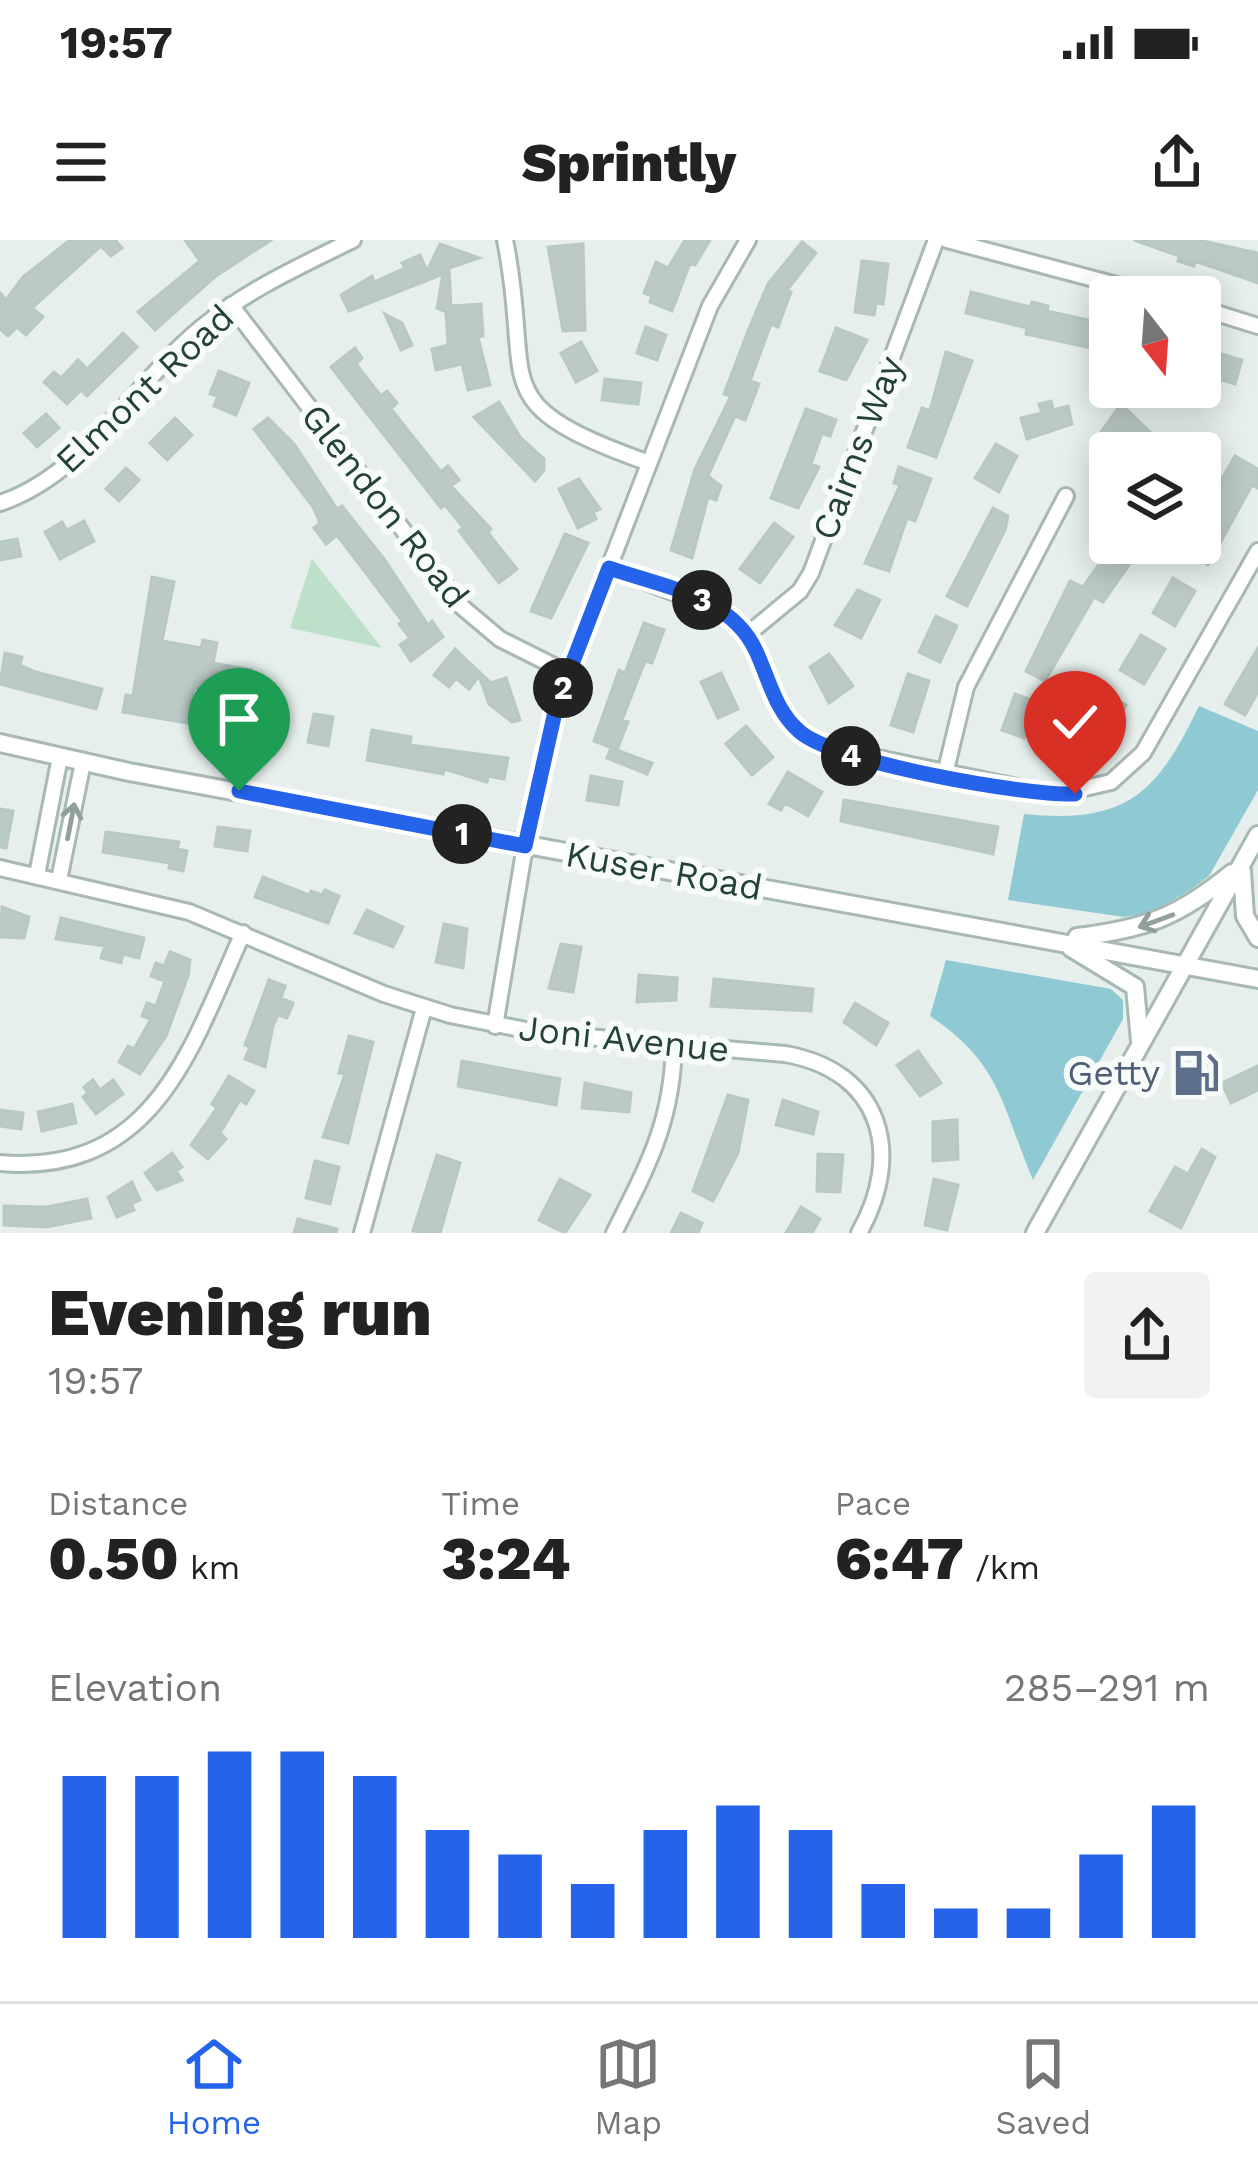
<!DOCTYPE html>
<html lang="en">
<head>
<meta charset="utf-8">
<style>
  :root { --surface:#fff; --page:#f2f2f2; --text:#222; --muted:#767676; --line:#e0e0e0; --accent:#2563eb }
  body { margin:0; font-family:"Work Sans",sans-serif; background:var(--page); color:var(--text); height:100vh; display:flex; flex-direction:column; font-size:45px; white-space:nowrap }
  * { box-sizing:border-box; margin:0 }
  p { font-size:39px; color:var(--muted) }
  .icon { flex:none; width:66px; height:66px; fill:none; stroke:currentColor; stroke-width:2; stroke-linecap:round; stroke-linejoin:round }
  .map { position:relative; height:993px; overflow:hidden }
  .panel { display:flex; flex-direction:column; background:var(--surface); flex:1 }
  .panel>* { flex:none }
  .needle { width:78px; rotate:163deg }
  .tools { position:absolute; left:1089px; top:36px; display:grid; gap:24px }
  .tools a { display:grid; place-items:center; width:132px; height:132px; border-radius:12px; background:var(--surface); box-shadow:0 6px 30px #0003; font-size:60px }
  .pin { position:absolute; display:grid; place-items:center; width:102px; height:102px; color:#fff; margin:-123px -51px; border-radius:50% 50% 50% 0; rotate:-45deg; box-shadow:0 0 12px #0007 }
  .pin .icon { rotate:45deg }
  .km { position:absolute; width:60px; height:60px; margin:-30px; border-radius:50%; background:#222; color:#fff; font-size:33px; line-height:60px; text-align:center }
  .round { display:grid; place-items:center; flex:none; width:126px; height:126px; border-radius:12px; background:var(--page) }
  .headline { display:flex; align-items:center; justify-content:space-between; height:204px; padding:0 48px }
  h1 { font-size:66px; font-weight:800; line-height:90px }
  .metrics { display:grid; grid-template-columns:repeat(3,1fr); gap:18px; height:204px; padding:12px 48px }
  .metrics div { display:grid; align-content:center }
  .metrics b { font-size:60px; font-weight:800 }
  .metrics small { font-size:33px; font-weight:400 }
  .metrics p { font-size:33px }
  .chart { height:336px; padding:24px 48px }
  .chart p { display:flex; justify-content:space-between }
  .chart svg { width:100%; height:216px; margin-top:12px; stroke:var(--accent); stroke-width:6 }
  .status { display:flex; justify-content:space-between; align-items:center; height:84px; padding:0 60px; background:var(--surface); direction:ltr }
  .status svg { height:33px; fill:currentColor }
  header { display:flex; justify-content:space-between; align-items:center; height:156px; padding:0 48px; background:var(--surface); font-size:54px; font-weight:800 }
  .menu { display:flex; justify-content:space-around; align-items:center; height:168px; border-top:3px solid var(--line); background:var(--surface); font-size:33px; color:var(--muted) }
  .menu a { display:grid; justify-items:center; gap:6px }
  .menu .active { color:var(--accent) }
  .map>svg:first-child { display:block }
</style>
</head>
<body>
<div class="status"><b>19:57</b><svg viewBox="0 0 49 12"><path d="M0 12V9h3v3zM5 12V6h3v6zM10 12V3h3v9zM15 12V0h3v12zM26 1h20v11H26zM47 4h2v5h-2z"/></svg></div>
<header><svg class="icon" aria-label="menu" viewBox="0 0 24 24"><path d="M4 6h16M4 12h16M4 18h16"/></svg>Sprintly<svg class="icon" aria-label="share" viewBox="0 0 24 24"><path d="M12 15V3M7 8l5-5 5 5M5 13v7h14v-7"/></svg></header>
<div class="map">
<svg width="1258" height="993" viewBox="0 0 1258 993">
  <rect width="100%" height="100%" fill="#e6efeb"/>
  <path fill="#bfe0c8" d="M 312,319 L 382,408 L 290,388 Z"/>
  <path fill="#8ec9d4" d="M 1199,466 L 1258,491 L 1258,550 L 1209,636 L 1190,650 L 1150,673 L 1124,677 L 1008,660 L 1024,574 C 1125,584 1156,556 1199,466 Z
    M 946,720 L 1111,749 L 1123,760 L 1123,779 L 1033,940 C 1002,867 1002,824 930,776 Z"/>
  <path fill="#bbcac4" stroke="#b8c9c2" stroke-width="3" d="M 70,0 L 115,0 L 122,8 L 111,16 L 101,6 L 32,68 L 43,77 L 26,95 L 17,87 L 8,96 L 0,89 L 0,53 L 6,60 L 23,37 Z
    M 185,0 L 271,0 L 216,36 L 155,90 L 138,72 L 200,21 Z
    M 685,0 L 710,0 L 695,25 L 690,23 L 672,71 L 650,62 L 652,56 L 644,53 L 656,22 L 668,28 Z
    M 1134,0 L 1198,0 L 1258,13 L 1258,43 L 1195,21 L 1194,26 L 1178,21 L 1179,16 Z
    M 802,2 L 816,13 L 787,50 L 791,52 L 778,87 L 771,84 L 750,141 L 759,144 L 745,180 L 735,176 L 708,236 L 721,246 L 716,260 L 708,257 L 692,318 L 671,310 L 695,229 L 731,156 L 724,154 L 748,91 L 768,44 Z
    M 440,4 L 479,18 L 449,28 L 451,66 L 481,64 L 483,96 L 478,97 L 490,145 L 468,150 L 462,124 L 436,130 L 432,109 L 448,105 L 446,72 L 437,68 L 443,34 L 349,71 L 341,55 L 372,36 L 374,42 L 405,28 L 402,23 L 420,15 L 427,31 Z
    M 583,4 L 585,90 L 563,91 L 548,7 Z
    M 862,21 L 888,24 L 883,64 L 876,63 L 874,75 L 855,72 Z
    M 971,52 L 1030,67 L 1032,62 L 1048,66 L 1047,71 L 1110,85 L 1110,112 L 1026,94 L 1027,88 L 966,73 Z
    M 385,74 L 402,83 L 412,105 L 401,110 Z
    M 646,87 L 666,95 L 657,120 L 637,113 Z
    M 836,88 L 867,100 L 846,140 L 820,131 Z
    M 123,93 L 137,107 L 87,156 L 81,150 L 67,164 L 44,142 L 54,132 L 61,138 L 78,120 L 87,129 Z
    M 581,102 L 597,131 L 576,142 L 561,113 Z
    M 355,108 L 362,118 L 356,124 L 381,156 L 387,151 L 397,163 L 391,169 L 441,232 L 448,226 L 459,240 L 451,246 L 491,289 L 488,293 L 517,329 L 499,343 L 459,291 L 463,287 L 445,265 L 441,268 L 331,127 Z
    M 1204,109 L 1242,120 L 1235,144 L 1200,134 Z
    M 946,112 L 972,121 L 936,217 L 908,207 L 922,168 L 930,171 Z
    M 219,131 L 249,143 L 236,175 L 214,166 L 218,156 L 210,154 Z
    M 605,139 L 641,143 L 638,164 L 602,160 Z
    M 1051,161 L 1053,170 L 1068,166 L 1072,184 L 1027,199 L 1021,178 L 1042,173 L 1039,164 Z
    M 499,162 L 520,197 L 544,219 L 544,230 L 535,241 L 474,177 Z
    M 1121,164 L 1153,195 L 1140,213 L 1116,204 L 1109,213 L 1094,202 Z
    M 806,169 L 836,180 L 830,196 L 822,193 L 811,224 L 819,227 L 798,268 L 771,258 Z
    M 46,174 L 59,188 L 37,207 L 24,193 Z
    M 175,178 L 192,195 L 167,220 L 150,203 Z
    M 268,178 L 294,204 L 337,269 L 342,266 L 384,319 L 428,385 L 432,381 L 443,397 L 411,421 L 400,405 L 410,398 L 399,384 L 403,382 L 337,295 L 326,304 L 314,288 L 320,283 L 313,267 L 254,189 Z
    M 996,204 L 1017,216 L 999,252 L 975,238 Z
    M 1235,216 L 1258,229 L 1258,248 L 1252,245 L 1208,325 L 1187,312 L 1192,303 L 1200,303 L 1200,290 L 1218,260 L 1212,256 Z
    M 899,227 L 931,239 L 915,281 L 907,278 L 889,331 L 865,323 L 900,245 L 894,243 Z
    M 126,228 L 139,240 L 119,261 L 106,249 Z
    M 579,239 L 600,269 L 593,272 L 596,279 L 578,288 L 559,249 Z
    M 993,268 L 1008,276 L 1005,290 L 967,366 L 947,356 Z
    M 84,281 L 94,301 L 60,319 L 45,292 L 62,282 L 67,290 Z
    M 774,283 L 793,297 L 760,343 L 740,329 Z
    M 565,294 L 588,303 L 551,378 L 531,371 Z
    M 17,299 L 21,316 L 0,320 L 0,302 Z
    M 1114,303 L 1136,315 L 1103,362 L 1094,357 L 1045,441 L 1026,431 L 1070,341 L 1083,347 Z
    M 152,337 L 174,342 L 162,401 L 201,408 L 203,400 L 217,403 L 213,423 L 251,430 L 240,487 L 216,482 L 222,453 L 194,448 L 187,483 L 123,472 L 126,455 L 133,456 Z
    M 1173,338 L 1195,351 L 1175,386 L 1153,373 Z
    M 858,350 L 880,360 L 861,398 L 835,385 Z
    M 936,376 L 957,386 L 940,422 L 919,412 Z
    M 644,383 L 664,390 L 652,423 L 645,421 L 622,480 L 628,482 L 617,510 L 594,501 L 619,430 L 625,433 Z
    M 1141,395 L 1165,409 L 1144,444 L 1120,430 Z
    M 1258,408 L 1258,452 L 1245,475 L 1225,464 Z
    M 455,409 L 491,443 L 506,438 L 520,480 L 512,482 L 489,464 L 479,436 L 469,449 L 456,438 L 449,447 L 434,435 Z
    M 5,413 L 22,417 L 20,425 L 36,432 L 102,449 L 96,469 L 0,444 Z
    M 829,414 L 853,446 L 829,463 L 810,427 Z
    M 721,433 L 738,469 L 718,478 L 701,442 Z
    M 908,434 L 929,441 L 913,492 L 891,485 Z
    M 1103,453 L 1126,465 L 1119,478 L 1096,467 Z
    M 1015,454 L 1037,462 L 1024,498 L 1002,490 Z
    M 314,474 L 333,477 L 328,506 L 308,502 Z
    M 1089,480 L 1114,488 L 1106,502 L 1084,490 Z
    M 746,486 L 773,517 L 752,535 L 726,504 Z
    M 372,490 L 411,497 L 410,505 L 508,518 L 504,539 L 488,536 L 487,542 L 444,529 L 443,534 L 367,520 Z
    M 611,508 L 652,523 L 647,534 L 607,518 Z
    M 788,532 L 822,552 L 808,576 L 785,563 L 781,570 L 769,564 Z
    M 591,536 L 622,542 L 618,565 L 587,560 Z
    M 844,560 L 998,587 L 993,614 L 841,581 Z
    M 0,569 L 13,571 L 6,608 L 0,607 Z
    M 218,587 L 250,591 L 247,611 L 215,606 Z
    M 106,592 L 179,602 L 177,609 L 187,611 L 183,631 L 169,628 L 170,623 L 103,612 Z
    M 263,637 L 309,655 L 311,651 L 322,655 L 325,650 L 339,656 L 328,683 L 255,657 Z
    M 2,667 L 29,677 L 24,698 L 0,697 Z
    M 367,670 L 403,687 L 393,707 L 355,693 Z
    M 61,678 L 144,698 L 139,718 L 123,714 L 121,723 L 101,718 L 105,706 L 56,699 Z
    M 444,684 L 467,689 L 463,728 L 436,722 Z
    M 561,704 L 581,707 L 573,752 L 549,748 Z
    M 170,712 L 190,720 L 188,736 L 166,796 L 140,834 L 119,822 L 128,806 L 134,809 L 151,779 L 142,776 L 147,763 L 156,766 L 165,741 L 151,736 L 156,723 L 164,726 Z
    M 639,735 L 677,738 L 676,760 L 637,762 Z
    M 714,739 L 813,749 L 811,771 L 711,766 Z
    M 269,740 L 285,746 L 281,758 L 293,763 L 287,778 L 278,775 L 273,786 L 265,827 L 245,819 L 250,807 L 245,805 Z
    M 855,763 L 888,783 L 876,805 L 844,782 Z
    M 349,796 L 373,802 L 348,903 L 323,897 L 345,834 L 339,833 Z
    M 918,811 L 941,843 L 920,856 L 897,825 Z
    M 462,821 L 560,839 L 556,865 L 458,846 Z
    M 1258,826 L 1258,850 L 1231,863 L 1222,843 Z
    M 229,836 L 254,851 L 246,864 L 240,860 L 220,893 L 226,899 L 208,919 L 191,905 L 217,868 L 212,864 Z
    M 93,840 L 100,850 L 113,840 L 123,854 L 96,874 L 83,857 L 88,853 L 84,847 Z
    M 585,843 L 631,853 L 629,872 L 582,868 Z
    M 728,855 L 748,860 L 738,913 L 713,961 L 693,951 Z
    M 783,860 L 818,872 L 813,894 L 776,885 Z
    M 72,864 L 76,883 L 42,891 L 38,872 Z
    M 0,870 L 23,873 L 21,889 L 0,886 Z
    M 957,880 L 958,919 L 933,921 L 933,882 Z
    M 1202,909 L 1215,917 L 1181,988 L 1150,971 L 1175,927 L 1188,934 Z
    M 172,913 L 182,927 L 176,931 L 182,940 L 157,950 L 145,933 Z
    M 818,914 L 843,915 L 840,952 L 817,951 Z
    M 437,915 L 460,923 L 440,993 L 413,991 Z
    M 315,921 L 339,927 L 330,964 L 306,958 Z
    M 560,939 L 590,955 L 565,993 L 539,980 Z
    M 934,939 L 958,945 L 947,990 L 925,985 Z
    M 132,942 L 140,960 L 131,964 L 134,970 L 117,977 L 108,957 Z
    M 87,959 L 91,978 L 47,987 L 4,985 L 4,966 L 47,967 Z
    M 801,967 L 820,979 L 812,993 L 786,993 Z
    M 681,973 L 702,983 L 698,993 L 671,993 Z
    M 298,979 L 337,989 L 336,993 L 294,993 Z"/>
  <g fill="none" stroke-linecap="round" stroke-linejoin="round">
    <defs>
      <path id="minor" d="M 505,0 C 535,148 479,162 649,223
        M 947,0 L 1162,57
        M 231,65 L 462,367 L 500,399 L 568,433
        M 1200,68 L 1258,86
        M 0,263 C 85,235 134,143 201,88 C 247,50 300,26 353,0
        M 609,328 L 725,372 L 748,394 L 788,481 L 820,506 L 1055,555 L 1111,542 L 1143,513 L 1258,311
        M 748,394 L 800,351 L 811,333 L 936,0
        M 945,534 L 966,447 L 1066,256
        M 0,628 L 189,672 L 384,754 L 450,775 L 541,793 L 785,814 C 882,831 904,914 859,993
        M 37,635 L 60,517
        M 59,640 L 83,522
        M 495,786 L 525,606 L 557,462 L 710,66 L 748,0
        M 0,923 C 155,936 191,808 243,693
        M 362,993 L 424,768
        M 614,993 C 648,925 672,883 674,805"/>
      <path id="tertiary" d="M 0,503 L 129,532 L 1258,739
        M 1242,631 L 1245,676 L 1258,698
        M 1077,697 C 1145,689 1178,677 1232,633
        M 1071,708 L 1135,747 L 1140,801
        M 1035,993 L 1258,595"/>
    </defs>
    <use href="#minor" stroke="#a8b8b2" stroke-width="20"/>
    <use href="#tertiary" stroke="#a8b8b2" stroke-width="22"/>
    <use href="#minor" stroke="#fff" stroke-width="14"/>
    <use href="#tertiary" stroke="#fff" stroke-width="16"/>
  </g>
  <defs><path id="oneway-shaft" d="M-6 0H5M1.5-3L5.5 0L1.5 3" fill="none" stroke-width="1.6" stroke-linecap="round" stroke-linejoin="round" transform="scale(3)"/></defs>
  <g stroke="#92a09c">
    <use href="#oneway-shaft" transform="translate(71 581) rotate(-79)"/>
    <use href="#oneway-shaft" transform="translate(1156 681) rotate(160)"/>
  </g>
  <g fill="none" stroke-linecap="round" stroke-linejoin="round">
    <defs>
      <path id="route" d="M 239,551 L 525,606 L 557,463 L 609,328 C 661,346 731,356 756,411 C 769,439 775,470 799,491 C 832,522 1026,556 1075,554"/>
    </defs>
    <use href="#route" stroke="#fff" stroke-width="24"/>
    <use href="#route" stroke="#2563eb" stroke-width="15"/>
  </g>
  <defs>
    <symbol id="fuel-bare" viewBox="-9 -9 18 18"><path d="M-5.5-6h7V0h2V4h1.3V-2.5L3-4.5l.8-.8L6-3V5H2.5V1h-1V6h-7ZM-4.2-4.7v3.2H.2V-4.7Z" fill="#5c6f8a" stroke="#f7fbf9" stroke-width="2.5" paint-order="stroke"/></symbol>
  </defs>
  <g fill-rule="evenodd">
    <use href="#fuel-bare" x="1163" y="800" width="66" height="66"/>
  </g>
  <g text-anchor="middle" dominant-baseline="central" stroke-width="12" stroke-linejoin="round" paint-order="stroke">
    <g font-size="36" fill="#24423a" stroke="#f7fbf9">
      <text transform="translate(145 149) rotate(-43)">Elmont Road</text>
      <text transform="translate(858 208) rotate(-69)">Cairns Way</text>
      <text transform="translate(385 266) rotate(52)">Glendon Road</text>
      <text transform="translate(664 631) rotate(10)">Kuser Road</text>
      <text transform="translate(624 799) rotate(6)">Joni Avenue</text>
    </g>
    <g font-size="36" fill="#4e5e75" stroke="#f7fbf9" text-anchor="end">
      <text x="1160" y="833">Getty</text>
    </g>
  </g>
</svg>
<div class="tools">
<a><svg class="needle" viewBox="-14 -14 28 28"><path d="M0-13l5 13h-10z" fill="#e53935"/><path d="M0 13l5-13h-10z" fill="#767676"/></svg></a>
<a><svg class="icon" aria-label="layers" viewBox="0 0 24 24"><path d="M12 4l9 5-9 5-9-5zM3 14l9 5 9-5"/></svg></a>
</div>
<div class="pin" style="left:239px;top:551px;background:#1e9e55"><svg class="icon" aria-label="arrive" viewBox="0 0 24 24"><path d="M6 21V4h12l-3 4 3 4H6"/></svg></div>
<div class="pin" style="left:1075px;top:554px;background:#d93025"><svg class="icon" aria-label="check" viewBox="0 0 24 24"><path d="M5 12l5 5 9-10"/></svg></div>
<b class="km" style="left:462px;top:594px">1</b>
<b class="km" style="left:563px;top:448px">2</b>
<b class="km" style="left:702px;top:360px">3</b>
<b class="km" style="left:851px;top:516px">4</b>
</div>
<section class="panel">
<div class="headline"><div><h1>Evening run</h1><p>19:57</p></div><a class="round"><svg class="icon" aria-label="share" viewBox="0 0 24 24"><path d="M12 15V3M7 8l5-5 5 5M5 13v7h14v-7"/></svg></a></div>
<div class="metrics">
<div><p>Distance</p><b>0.50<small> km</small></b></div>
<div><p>Time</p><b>3:24</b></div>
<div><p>Pace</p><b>6:47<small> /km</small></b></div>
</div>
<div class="chart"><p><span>Elevation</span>285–291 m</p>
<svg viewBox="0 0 160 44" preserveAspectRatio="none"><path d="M5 44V11M15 44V11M25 44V6M35 44V6M45 44V11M55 44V22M65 44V27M75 44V33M85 44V22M95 44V17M105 44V22M115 44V33M125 44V38M135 44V38M145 44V27M155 44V17"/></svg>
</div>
</section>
<nav class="menu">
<a class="active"><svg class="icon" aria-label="home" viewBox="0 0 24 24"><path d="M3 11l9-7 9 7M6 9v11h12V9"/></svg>Home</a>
<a><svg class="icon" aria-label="map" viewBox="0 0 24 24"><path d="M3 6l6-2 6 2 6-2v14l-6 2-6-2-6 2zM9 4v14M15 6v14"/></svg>Map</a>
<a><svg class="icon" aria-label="saved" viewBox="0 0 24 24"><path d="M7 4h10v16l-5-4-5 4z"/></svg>Saved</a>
</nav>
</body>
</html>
